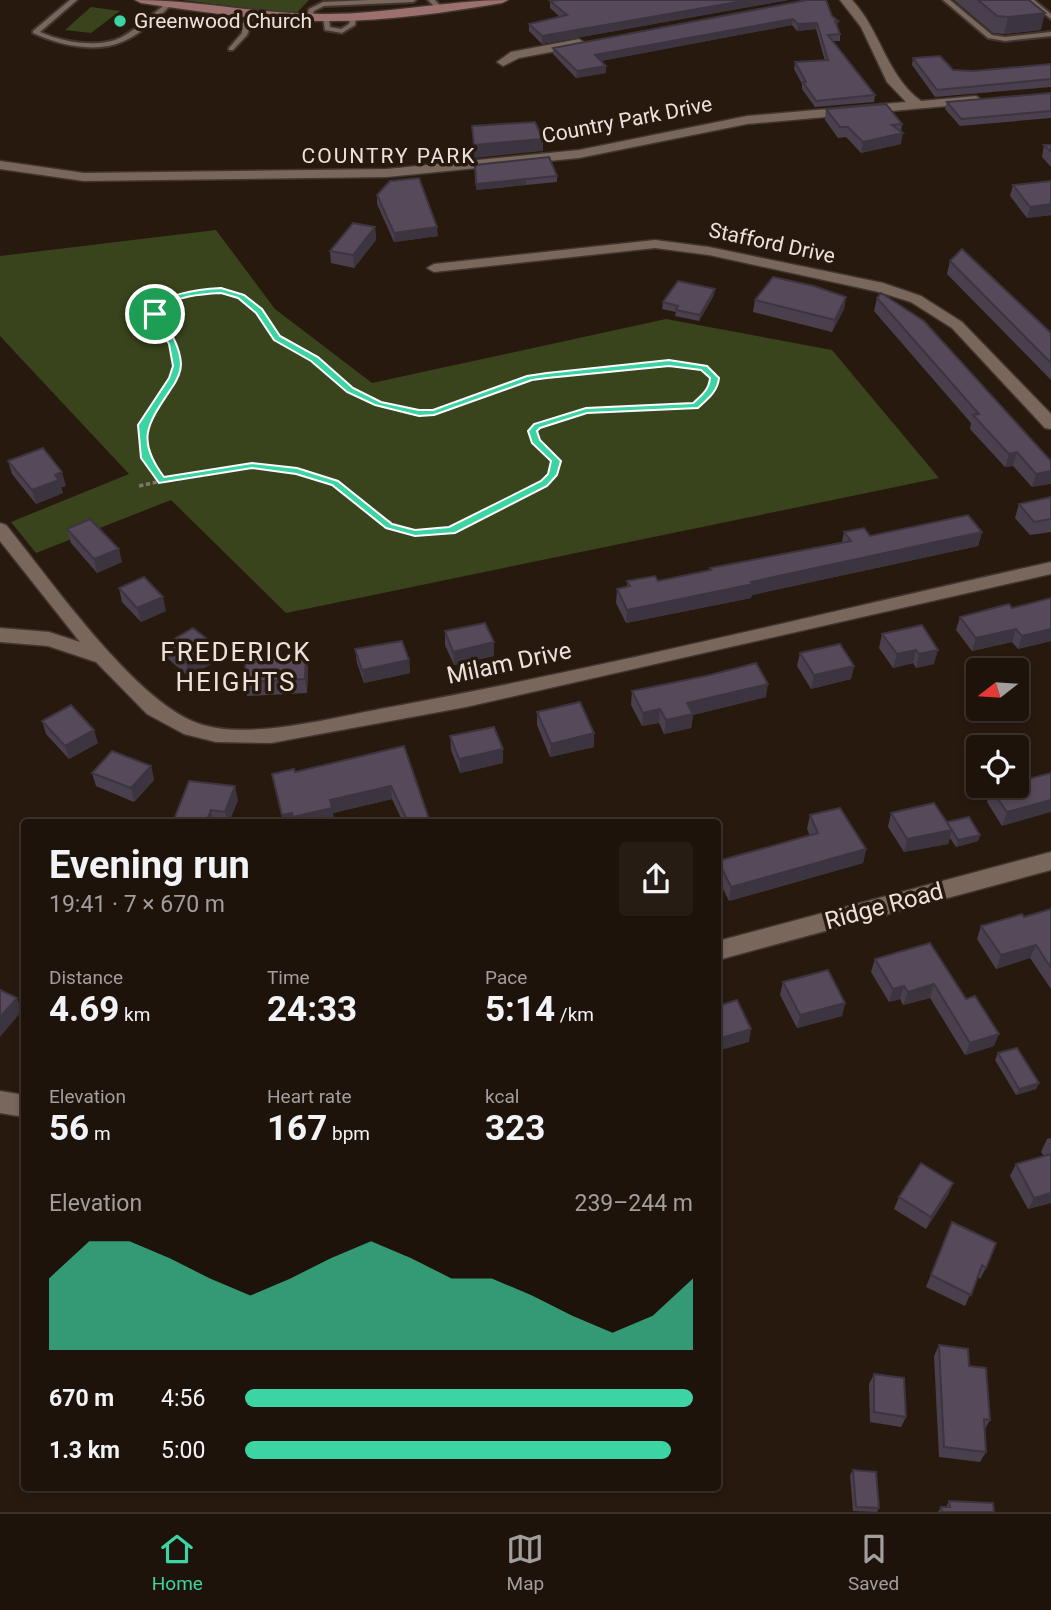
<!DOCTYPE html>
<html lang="en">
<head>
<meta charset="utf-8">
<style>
  :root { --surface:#1e130b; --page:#261c14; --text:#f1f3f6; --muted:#a19e9d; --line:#3c322c; --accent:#3cd4a3 }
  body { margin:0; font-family:Roboto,sans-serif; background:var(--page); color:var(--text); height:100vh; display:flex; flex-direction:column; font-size:26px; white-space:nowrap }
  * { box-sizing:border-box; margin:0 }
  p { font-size:23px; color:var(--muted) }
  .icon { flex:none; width:38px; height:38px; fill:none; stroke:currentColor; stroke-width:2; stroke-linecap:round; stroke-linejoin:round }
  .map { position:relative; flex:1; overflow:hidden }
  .drawer { position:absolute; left:21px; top:819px; width:700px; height:672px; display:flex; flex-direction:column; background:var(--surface); border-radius:7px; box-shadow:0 4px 10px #0003,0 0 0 2px var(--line) }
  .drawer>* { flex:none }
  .needle { width:46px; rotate:253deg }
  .tools { position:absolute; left:966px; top:658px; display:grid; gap:14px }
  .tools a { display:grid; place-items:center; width:63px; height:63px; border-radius:7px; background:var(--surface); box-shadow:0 4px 10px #0003,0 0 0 2px var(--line); font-size:35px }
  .pin { position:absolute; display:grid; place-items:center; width:60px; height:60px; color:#fff; margin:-30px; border:4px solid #fff; border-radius:50%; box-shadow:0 2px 7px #0007 }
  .round { display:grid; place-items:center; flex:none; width:74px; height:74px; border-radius:7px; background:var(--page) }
  .headline { display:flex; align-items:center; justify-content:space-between; height:119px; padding:0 28px }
  h1 { font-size:38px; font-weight:700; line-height:52px }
  .metrics { display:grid; grid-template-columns:repeat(3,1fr); gap:10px; height:119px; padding:7px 28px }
  .metrics div { display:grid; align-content:center }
  .metrics b { font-size:35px; font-weight:700 }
  .metrics small { font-size:19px; font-weight:400 }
  .metrics p { font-size:19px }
  .chart { height:196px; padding:14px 28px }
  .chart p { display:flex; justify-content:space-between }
  .chart svg { width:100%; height:126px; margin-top:7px; fill:var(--accent); opacity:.7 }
  ul { padding:0 28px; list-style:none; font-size:23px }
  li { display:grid; grid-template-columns:112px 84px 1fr; align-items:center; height:52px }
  li i { height:18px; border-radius:9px; background:var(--accent) }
  .dock { display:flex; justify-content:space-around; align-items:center; height:98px; border-top:2px solid var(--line); background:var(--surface); font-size:19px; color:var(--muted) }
  .dock a { display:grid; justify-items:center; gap:4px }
  .dock .on { color:var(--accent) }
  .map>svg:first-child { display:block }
</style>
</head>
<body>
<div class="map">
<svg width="1051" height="1512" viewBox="0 0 1051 1512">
  <rect width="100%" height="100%" fill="#28190f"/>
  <path fill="#39441c" d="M 181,0 L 309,0 L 296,14 Z
    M 91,7 L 120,11 L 91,33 L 65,30 Z
    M 216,230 L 275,309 L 372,383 L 666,319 L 832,350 L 939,478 L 286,613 L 171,500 L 36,553 L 11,522 L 129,474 L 0,336 L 0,256 Z"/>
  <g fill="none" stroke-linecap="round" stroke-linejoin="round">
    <defs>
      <path id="lane" d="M 70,0 L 77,0 L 40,32 C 63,42 98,49 122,37 C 138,28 152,14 167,3 L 172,4 C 159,17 142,33 124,41 C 96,54 59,45 33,33 L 33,31 Z
        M 368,0 L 416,0 L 413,2 L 324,6 L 314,11 L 311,19 L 306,18 L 309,9 L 323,2 Z
        M 428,0 L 435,0 L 444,10 L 439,11 Z
        M 943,0 L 950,0 L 992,35 L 1005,37 L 1051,32 L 1051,36 L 1005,41 L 988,38 Z
        M 1027,0 L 1034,0 L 1051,14 L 1051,19 Z
        M 252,13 L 257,14 L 246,27 L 249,30 L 247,35 L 233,50 L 229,50 L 229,48 L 242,33 L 242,31 L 239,27 Z
        M 326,16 L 329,18 L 330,27 L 341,29 L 349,24 L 350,18 L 353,16 L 356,18 L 355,25 L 342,33 L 325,30 L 323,18 Z"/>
      <path id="street" d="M 840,0 L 852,0 C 881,31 886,75 921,101 L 976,96 L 982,100 L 980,103 L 747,124 L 579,158 L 387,177 L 84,181 L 0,169 L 0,161 L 84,173 L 387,169 L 579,150 L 747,116 L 906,102 L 887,82 L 861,27 Z
        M 579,39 L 585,43 L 583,46 L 519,58 L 503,66 L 497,62 L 511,52 Z
        M 655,240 L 709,247 L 883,283 L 921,296 L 962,322 L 1051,414 L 1051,429 L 1045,428 L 952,328 L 911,302 L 879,292 L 709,255 L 655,248 L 434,272 L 427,268 L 434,264 Z
        M 0,523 L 6,525 C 51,580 133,699 197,723 C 247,742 338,716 391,707 C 612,666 831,611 1051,562 L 1051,574 L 466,707 L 271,743 L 216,742 L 184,734 L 147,714 L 96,662 L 48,646 L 0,642 L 0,628 L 49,632 L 80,642 L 0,541 Z
        M 1051,852 L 1051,870 L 718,960 L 718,941 Z
        M 0,1091 L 24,1095 L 24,1117 L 0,1113 Z"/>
      <path id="secondary" d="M 135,0 C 198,0 259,14 322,14 C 384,15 446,0 508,0 L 502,3 C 442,13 382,22 322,21 C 261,21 201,12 141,3 Z"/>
    </defs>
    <use href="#lane" stroke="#403531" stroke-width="4"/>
    <use href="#street" stroke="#403531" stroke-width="3"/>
    <use href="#secondary" stroke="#403531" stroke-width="3"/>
    <path stroke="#7f726a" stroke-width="3.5" stroke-dasharray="4.5 2.5" stroke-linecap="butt" d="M 221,291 L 241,296 L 259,311 L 277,338 L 315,359 L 350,390 L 378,404 L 406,411 L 434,412 L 530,378 L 547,375 L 669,363 L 704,368 L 714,378 L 713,388 L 695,406 L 586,411 L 537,426 L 532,431 L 535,441 L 556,461 L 552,475 L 544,484 C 510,501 465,532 426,532 C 385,533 364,498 330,481 C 278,455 215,470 162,481 C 131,437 141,431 167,388 C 172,381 177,373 177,363 C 177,343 153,323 156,308 C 176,296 198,292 221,291 Z
      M 139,486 L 162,481"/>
    <use href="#lane" fill="#79675c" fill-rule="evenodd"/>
    <use href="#street" fill="#79675c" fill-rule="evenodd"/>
    <use href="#secondary" fill="#9c716d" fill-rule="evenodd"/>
  </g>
  <path fill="#4a404d" d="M 558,0 L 788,0 L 542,44 L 529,31 L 529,24 L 560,17 L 550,8 L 550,1 Z
    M 807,0 L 832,16 L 838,21 L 837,27 L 840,34 L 840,41 L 833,41 L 875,95 L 874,102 L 815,107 L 802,89 L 802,84 L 794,69 L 795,62 L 825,61 L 816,29 L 797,31 L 792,25 L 601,61 L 606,66 L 606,73 L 576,78 L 553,54 L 553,48 Z
    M 954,0 L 1029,0 L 1041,30 L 1004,34 L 993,33 Z
    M 913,58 L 953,70 L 973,71 L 1051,64 L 1051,87 L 935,97 L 912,65 Z
    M 1051,93 L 1051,118 L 960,126 L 945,109 L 947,102 Z
    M 826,109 L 902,124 L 901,132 L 901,144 L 861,153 L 846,137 L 838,138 L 825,120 Z
    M 1044,145 L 1051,145 L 1051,167 L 1042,157 Z
    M 475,165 L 557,176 L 557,182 L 476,190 Z
    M 1051,181 L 1051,215 L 1027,218 L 1010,196 L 1013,185 Z
    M 377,195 L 438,236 L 394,242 L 377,204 Z
    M 375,227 L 376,240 L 354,268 L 331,263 L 330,251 Z
    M 950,261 L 1051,333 L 1051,380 L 947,274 Z
    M 714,295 L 699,321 L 675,316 L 676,312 L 662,309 L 663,302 Z
    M 846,297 L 844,309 L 832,332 L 753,312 L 755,300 Z
    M 877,298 L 1051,461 L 1032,487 L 1013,466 L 1005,467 L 970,429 L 971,423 L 874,311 Z
    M 8,461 L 66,486 L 61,487 L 63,493 L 36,504 L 12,474 Z
    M 1051,497 L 1051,532 L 1030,535 L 1015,518 L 1019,504 Z
    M 67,529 L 122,562 L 97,573 L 71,543 Z
    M 844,532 L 870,536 L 982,532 L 978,546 L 752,595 L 751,598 L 626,623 L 616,603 L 617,589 L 627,587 L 627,581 L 658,581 L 710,570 L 710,568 L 842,542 Z
    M 119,588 L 166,611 L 141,622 L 122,602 Z
    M 1051,598 L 1051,641 L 1018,649 L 1012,642 L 972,651 L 956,630 L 960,617 L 1012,608 Z
    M 922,625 L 934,664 L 916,668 L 913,663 L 893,668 L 879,648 L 882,634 Z
    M 445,631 L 494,642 L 494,656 L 454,665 L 445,645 Z
    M 164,645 L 218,660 L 189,677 L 167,658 Z
    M 355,649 L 409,660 L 410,673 L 364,683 L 357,663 Z
    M 800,653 L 854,666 L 851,679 L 811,689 L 797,666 Z
    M 306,657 L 308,670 L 307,693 L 247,696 L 244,682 Z
    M 632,691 L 766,697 L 693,715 L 691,728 L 664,734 L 659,723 L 642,726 L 631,705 Z
    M 537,712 L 594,747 L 550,757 L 537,725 Z
    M 42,721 L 98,743 L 69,759 L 46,734 Z
    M 450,736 L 503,749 L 503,763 L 460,773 L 451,750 Z
    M 404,746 L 430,822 L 403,822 L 392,799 L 333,813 L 334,821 L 327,822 L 283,822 L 272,774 L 295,772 Z
    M 151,766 L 154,780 L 134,802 L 96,786 L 92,773 Z
    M 1051,773 L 1002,826 L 987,802 L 991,789 Z
    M 238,800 L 229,822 L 173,822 Z
    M 891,813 L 980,835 L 978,841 L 956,847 L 950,838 L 948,844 L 904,852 L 888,827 Z
    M 810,815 L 866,849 L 863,863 L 729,901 L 718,879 L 718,861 L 810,836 L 807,829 Z
    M 1051,909 L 1051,989 L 1030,958 L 996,969 L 977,939 L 981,926 L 1024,917 Z
    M 930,943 L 994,1046 L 965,1055 L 930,998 L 903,1005 L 900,999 L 889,1002 L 871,972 L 875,959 Z
    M 783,982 L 845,1003 L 842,1016 L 797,1028 L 780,995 Z
    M 998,1053 L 1039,1083 L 1036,1089 L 1016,1095 L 995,1060 Z
    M 1051,1138 L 1051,1203 L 1028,1209 L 1010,1176 L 1016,1164 L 1044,1156 L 1041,1152 L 1047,1139 Z
    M 953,1183 L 948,1195 L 926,1229 L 894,1209 L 899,1197 Z
    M 952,1222 L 986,1268 L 980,1279 L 978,1277 L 965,1306 L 926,1287 Z
    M 939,1345 L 969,1366 L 990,1420 L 985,1429 L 986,1452 L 980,1462 L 939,1457 L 934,1356 Z
    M 874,1374 L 906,1417 L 901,1427 L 870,1422 L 869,1384 Z
    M 853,1470 L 879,1508 L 877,1512 L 853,1511 L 850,1475 Z
    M 949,1501 L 994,1512 L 938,1512 L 941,1507 L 946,1507 Z"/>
  <path fill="#3c343f" d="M 749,0 L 788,0 L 542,44 L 542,36 Z
    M 1045,13 L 1041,30 L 1004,34 L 1008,17 Z
    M 793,19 L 792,25 L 595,62 L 595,55 Z
    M 817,23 L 816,29 L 797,31 L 798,24 Z
    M 606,66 L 606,73 L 576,78 L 577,71 Z
    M 903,133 L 901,144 L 861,153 L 863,142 Z
    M 543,139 L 543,151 L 474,158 L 474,145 Z
    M 526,179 L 526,185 L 476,190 L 476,184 Z
    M 1051,204 L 1051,215 L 1027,218 L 1030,207 Z
    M 375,227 L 376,240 L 354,268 L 353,255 Z
    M 437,227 L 438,236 L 394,242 L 394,233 Z
    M 715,289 L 714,295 L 699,321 L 700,315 Z
    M 846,297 L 844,309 L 832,332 L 835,320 Z
    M 1017,452 L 1013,466 L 1005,467 L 1009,454 Z
    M 1051,471 L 1051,484 L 1032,487 L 1036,474 Z
    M 62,472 L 66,486 L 61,487 L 63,493 L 36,504 L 32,490 L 55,475 Z
    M 982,532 L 978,546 L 752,595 L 751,598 L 626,623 L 627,610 L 751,582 Z
    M 119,549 L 122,562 L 97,573 L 94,559 Z
    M 163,597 L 166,611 L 141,622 L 137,608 Z
    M 1016,629 L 1012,642 L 972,651 L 976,638 Z
    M 1051,629 L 1051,641 L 1018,649 L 1022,636 Z
    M 494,642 L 494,656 L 454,665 L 453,652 Z
    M 216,646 L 218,660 L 189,677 L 186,663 Z
    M 916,650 L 913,663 L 893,668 L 897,654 Z
    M 938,650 L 934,664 L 916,668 L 919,654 Z
    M 306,657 L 308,670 L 307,693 L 305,679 Z
    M 409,660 L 410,673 L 364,683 L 362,670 Z
    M 854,666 L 851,679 L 811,689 L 814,675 Z
    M 768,684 L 766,697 L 693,715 L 691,728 L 664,734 L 666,720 L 687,703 Z
    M 660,709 L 659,723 L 642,726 L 643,713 Z
    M 94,730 L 98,743 L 69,759 L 65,746 Z
    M 594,733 L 594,747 L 550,757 L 551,744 Z
    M 503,749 L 503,763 L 460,773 L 459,759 Z
    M 151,766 L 154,780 L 134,802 L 131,788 Z
    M 235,786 L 238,800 L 229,822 L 228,822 L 225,812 Z
    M 391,786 L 392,799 L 333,813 L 334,821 L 327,822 L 294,822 L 293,817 L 330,800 Z
    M 1051,800 L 1051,812 L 1002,826 L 1007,812 Z
    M 211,810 L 213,822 L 206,822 Z
    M 292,813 L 294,822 L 284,822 L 282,815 Z
    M 952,830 L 948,844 L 904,852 L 907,839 Z
    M 980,835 L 978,841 L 956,847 L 958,840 Z
    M 866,849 L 863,863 L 729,901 L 731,887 Z
    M 1036,945 L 1030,958 L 996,969 L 1001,955 Z
    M 934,984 L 930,998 L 903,1005 L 908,992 Z
    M 904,986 L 900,999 L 889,1002 L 893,989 Z
    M 17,998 L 22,1011 L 0,1037 L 0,1017 Z
    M 845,1003 L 842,1016 L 797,1028 L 800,1015 Z
    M 751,1029 L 749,1042 L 718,1051 L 718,1039 Z
    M 999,1034 L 994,1046 L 965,1055 L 970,1043 Z
    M 1039,1083 L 1036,1089 L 1016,1095 L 1019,1089 Z
    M 953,1183 L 948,1195 L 926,1229 L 931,1217 Z
    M 1051,1193 L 1051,1203 L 1028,1209 L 1034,1198 Z"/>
  <path fill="#564a5a" stroke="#3c343f" stroke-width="2" d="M 558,0 L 749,0 L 542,36 L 529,24 L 567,15 L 550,1 Z
    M 807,0 L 826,0 L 832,16 L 838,21 L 835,21 L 840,34 L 828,35 L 875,95 L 816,101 L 803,82 L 806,82 L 795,62 L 828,60 L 817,23 L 798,24 L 793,19 L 595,55 L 606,66 L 577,71 L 553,48 Z
    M 978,0 L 1029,0 L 1045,13 L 1008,17 L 997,16 Z
    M 940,56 L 953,70 L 973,71 L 1051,64 L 1051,79 L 937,90 L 913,58 Z
    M 1051,93 L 1051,111 L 961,119 L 947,102 Z
    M 886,104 L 902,124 L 892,125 L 903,133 L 863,142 L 848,127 L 840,127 L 826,109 Z
    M 535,122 L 543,139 L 474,145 L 472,126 Z
    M 1044,145 L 1051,145 L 1051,152 Z
    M 549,157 L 557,176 L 476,184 L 475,165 Z
    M 419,178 L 437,227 L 394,233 L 377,195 L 390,181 Z
    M 1051,181 L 1051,204 L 1030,207 L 1013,185 Z
    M 353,223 L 375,227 L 353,255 L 330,251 Z
    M 962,249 L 1051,333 L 1051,363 L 950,261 Z
    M 773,277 L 814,286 L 846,297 L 835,320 L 755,300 Z
    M 678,281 L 715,289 L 700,315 L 676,310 L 678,306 L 663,302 Z
    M 881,293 L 924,321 L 1051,461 L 1051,471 L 1036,474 L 1017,452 L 1009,454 L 973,415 L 979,414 L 877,298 Z
    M 43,448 L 62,472 L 55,475 L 59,480 L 32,490 L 8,461 Z
    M 1051,497 L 1051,519 L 1034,522 L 1019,504 Z
    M 968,515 L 982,532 L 751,582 L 753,584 L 627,610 L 617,589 L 630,586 L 627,581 L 655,576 L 658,581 L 711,570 L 710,568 L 851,541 L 844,532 L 864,528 L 870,536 Z
    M 90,519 L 119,549 L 94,559 L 67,529 Z
    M 144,577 L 163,597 L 137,608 L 119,588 Z
    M 1051,598 L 1051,629 L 1022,636 L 1016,629 L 976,638 L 960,617 L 1009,604 L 1012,608 Z
    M 485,623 L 494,642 L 453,652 L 445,631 Z
    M 922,625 L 938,650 L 919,654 L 916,650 L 897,654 L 882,634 Z
    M 193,628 L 216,646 L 186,663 L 164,645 Z
    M 402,641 L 409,660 L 362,670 L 355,649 Z
    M 840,644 L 854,666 L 814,675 L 800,653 Z
    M 306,657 L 305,679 L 244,682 L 246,659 Z
    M 756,663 L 768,684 L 687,703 L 693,714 L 666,720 L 660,709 L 643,713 L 632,691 L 710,675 Z
    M 580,702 L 594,733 L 551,744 L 537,712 Z
    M 71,705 L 94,730 L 65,746 L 42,721 Z
    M 494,727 L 503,749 L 459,759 L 450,736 Z
    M 404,746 L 430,822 L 408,822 L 391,786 L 330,800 L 332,808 L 293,817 L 292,813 L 282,815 L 272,774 L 294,769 L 295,772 Z
    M 112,751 L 151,766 L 131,788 L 92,773 Z
    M 1051,773 L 1051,800 L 1007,812 L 991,789 L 1003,786 L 1017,786 L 1017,782 Z
    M 189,781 L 235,786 L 225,812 L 211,810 L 206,822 L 173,822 Z
    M 934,803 L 952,830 L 907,839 L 891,813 Z
    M 840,808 L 866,849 L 731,887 L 718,861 L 818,833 L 810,815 Z
    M 969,817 L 980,835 L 958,840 L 947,822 Z
    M 1051,909 L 1051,968 L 1036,945 L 1001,955 L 981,926 L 1022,914 L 1024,917 Z
    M 930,943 L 966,999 L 975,996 L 999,1034 L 970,1043 L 934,984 L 908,992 L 904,986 L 893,989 L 875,959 Z
    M 828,970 L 845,1003 L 800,1015 L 783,982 Z
    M 0,990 L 17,998 L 0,1017 Z
    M 737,1000 L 751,1029 L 718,1039 L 718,1006 Z
    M 1017,1048 L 1039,1083 L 1019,1089 L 998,1053 Z
    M 1051,1154 L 1051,1193 L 1034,1198 L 1016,1164 Z
    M 921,1163 L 953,1183 L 931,1217 L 899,1197 Z
    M 952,1222 L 996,1243 L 986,1268 L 982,1265 L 971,1295 L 931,1275 Z
    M 939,1345 L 968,1349 L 969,1366 L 986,1368 L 990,1420 L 984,1419 L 986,1452 L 944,1447 Z
    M 874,1374 L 904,1378 L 906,1417 L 874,1412 Z
    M 853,1470 L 876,1472 L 879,1508 L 856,1507 Z
    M 949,1501 L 993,1503 L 994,1512 L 942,1512 L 941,1507 L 950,1507 Z"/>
  <path fill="#3cd4a3" stroke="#fff" stroke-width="2" fill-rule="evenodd" d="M 221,288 L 244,295 L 262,309 L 280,336 L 318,357 L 353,388 L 381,402 L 419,410 L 433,410 L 527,376 L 547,373 L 669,360 L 707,366 L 719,378 C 718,391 708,399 698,408 L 587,413 L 540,428 L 537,431 L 540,440 L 561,461 L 557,475 L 547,486 L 455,533 L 415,536 L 386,528 L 332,485 L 296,474 L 252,468 L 159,483 L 141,458 L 138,425 L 169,378 L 173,366 L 169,344 L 151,314 C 154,294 203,289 221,288 ZM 221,293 L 238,298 L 256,313 L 274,340 L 311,361 L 347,392 L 375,405 L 419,416 L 434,415 L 532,380 L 547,378 L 669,366 L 701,370 L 710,378 C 709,390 701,396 693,403 L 586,408 L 534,424 L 528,431 L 532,443 L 551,461 L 548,474 L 541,481 L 449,527 L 415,530 L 392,524 L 338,481 L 297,468 L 252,463 L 164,477 C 136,439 147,425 171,389 C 176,382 181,374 181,364 C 180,345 169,330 159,314 L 160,309 C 175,296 202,294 221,293 Z"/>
  <circle fill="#3cd4a3" stroke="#28190f" stroke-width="2.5" cx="120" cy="21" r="7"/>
  <g text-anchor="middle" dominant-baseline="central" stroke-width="7" stroke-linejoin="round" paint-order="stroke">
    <g font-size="21" fill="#ece2db" stroke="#28190f" text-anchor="start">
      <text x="134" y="21">Greenwood Church</text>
    </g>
    <g font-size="21" fill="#ece2db" stroke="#28190f">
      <text transform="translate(627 120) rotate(-11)">Country Park Drive</text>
      <text transform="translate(772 243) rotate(12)">Stafford Drive</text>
    </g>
    <g font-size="21" letter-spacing="2" fill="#ece2db" stroke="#28190f">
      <text x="389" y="156">COUNTRY PARK</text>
    </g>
    <g font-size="24" fill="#ece2db" stroke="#28190f">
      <text transform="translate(509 663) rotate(-12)">Milam Drive</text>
      <text transform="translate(884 906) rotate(-15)">Ridge Road</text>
    </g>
    <g font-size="26" letter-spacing="2" fill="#ece2db" stroke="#28190f">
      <text x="236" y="652">FREDERICK<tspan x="236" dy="30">HEIGHTS</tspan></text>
    </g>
  </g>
</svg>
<div class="tools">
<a><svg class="needle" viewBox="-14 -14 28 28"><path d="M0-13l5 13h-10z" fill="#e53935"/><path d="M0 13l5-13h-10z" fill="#a19e9d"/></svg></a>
<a><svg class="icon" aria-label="locate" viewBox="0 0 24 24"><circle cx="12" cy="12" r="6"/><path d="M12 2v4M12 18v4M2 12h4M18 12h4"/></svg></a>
</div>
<div class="pin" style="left:155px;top:314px;background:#1e9e55"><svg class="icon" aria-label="arrive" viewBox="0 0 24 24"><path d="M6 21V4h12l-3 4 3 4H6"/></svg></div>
<section class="drawer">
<div class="headline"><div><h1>Evening run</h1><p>19:41 · 7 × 670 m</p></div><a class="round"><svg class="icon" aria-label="share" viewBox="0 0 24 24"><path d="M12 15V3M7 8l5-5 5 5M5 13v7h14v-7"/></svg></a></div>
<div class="metrics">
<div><p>Distance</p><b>4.69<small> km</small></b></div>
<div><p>Time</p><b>24:33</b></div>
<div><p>Pace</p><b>5:14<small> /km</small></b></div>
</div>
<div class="metrics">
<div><p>Elevation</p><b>56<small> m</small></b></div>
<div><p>Heart rate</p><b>167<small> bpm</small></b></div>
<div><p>kcal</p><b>323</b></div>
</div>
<div class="chart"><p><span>Elevation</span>239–244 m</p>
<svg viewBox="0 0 160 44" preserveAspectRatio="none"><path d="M0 44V19L10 6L20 6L30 12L40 19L50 25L60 19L70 12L80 6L90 12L100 19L110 19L120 25L130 32L140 38L150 32L160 19V44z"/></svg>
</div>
<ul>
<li><b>670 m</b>4:56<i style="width:100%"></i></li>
<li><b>1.3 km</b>5:00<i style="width:95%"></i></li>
</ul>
</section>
</div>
<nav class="dock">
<a class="on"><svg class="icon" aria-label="home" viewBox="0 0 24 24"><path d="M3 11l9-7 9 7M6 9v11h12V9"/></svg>Home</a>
<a><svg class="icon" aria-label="map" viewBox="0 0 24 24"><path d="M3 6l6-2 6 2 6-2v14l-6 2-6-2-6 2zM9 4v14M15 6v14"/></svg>Map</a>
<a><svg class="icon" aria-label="saved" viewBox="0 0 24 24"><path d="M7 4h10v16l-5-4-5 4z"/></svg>Saved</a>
</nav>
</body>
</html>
